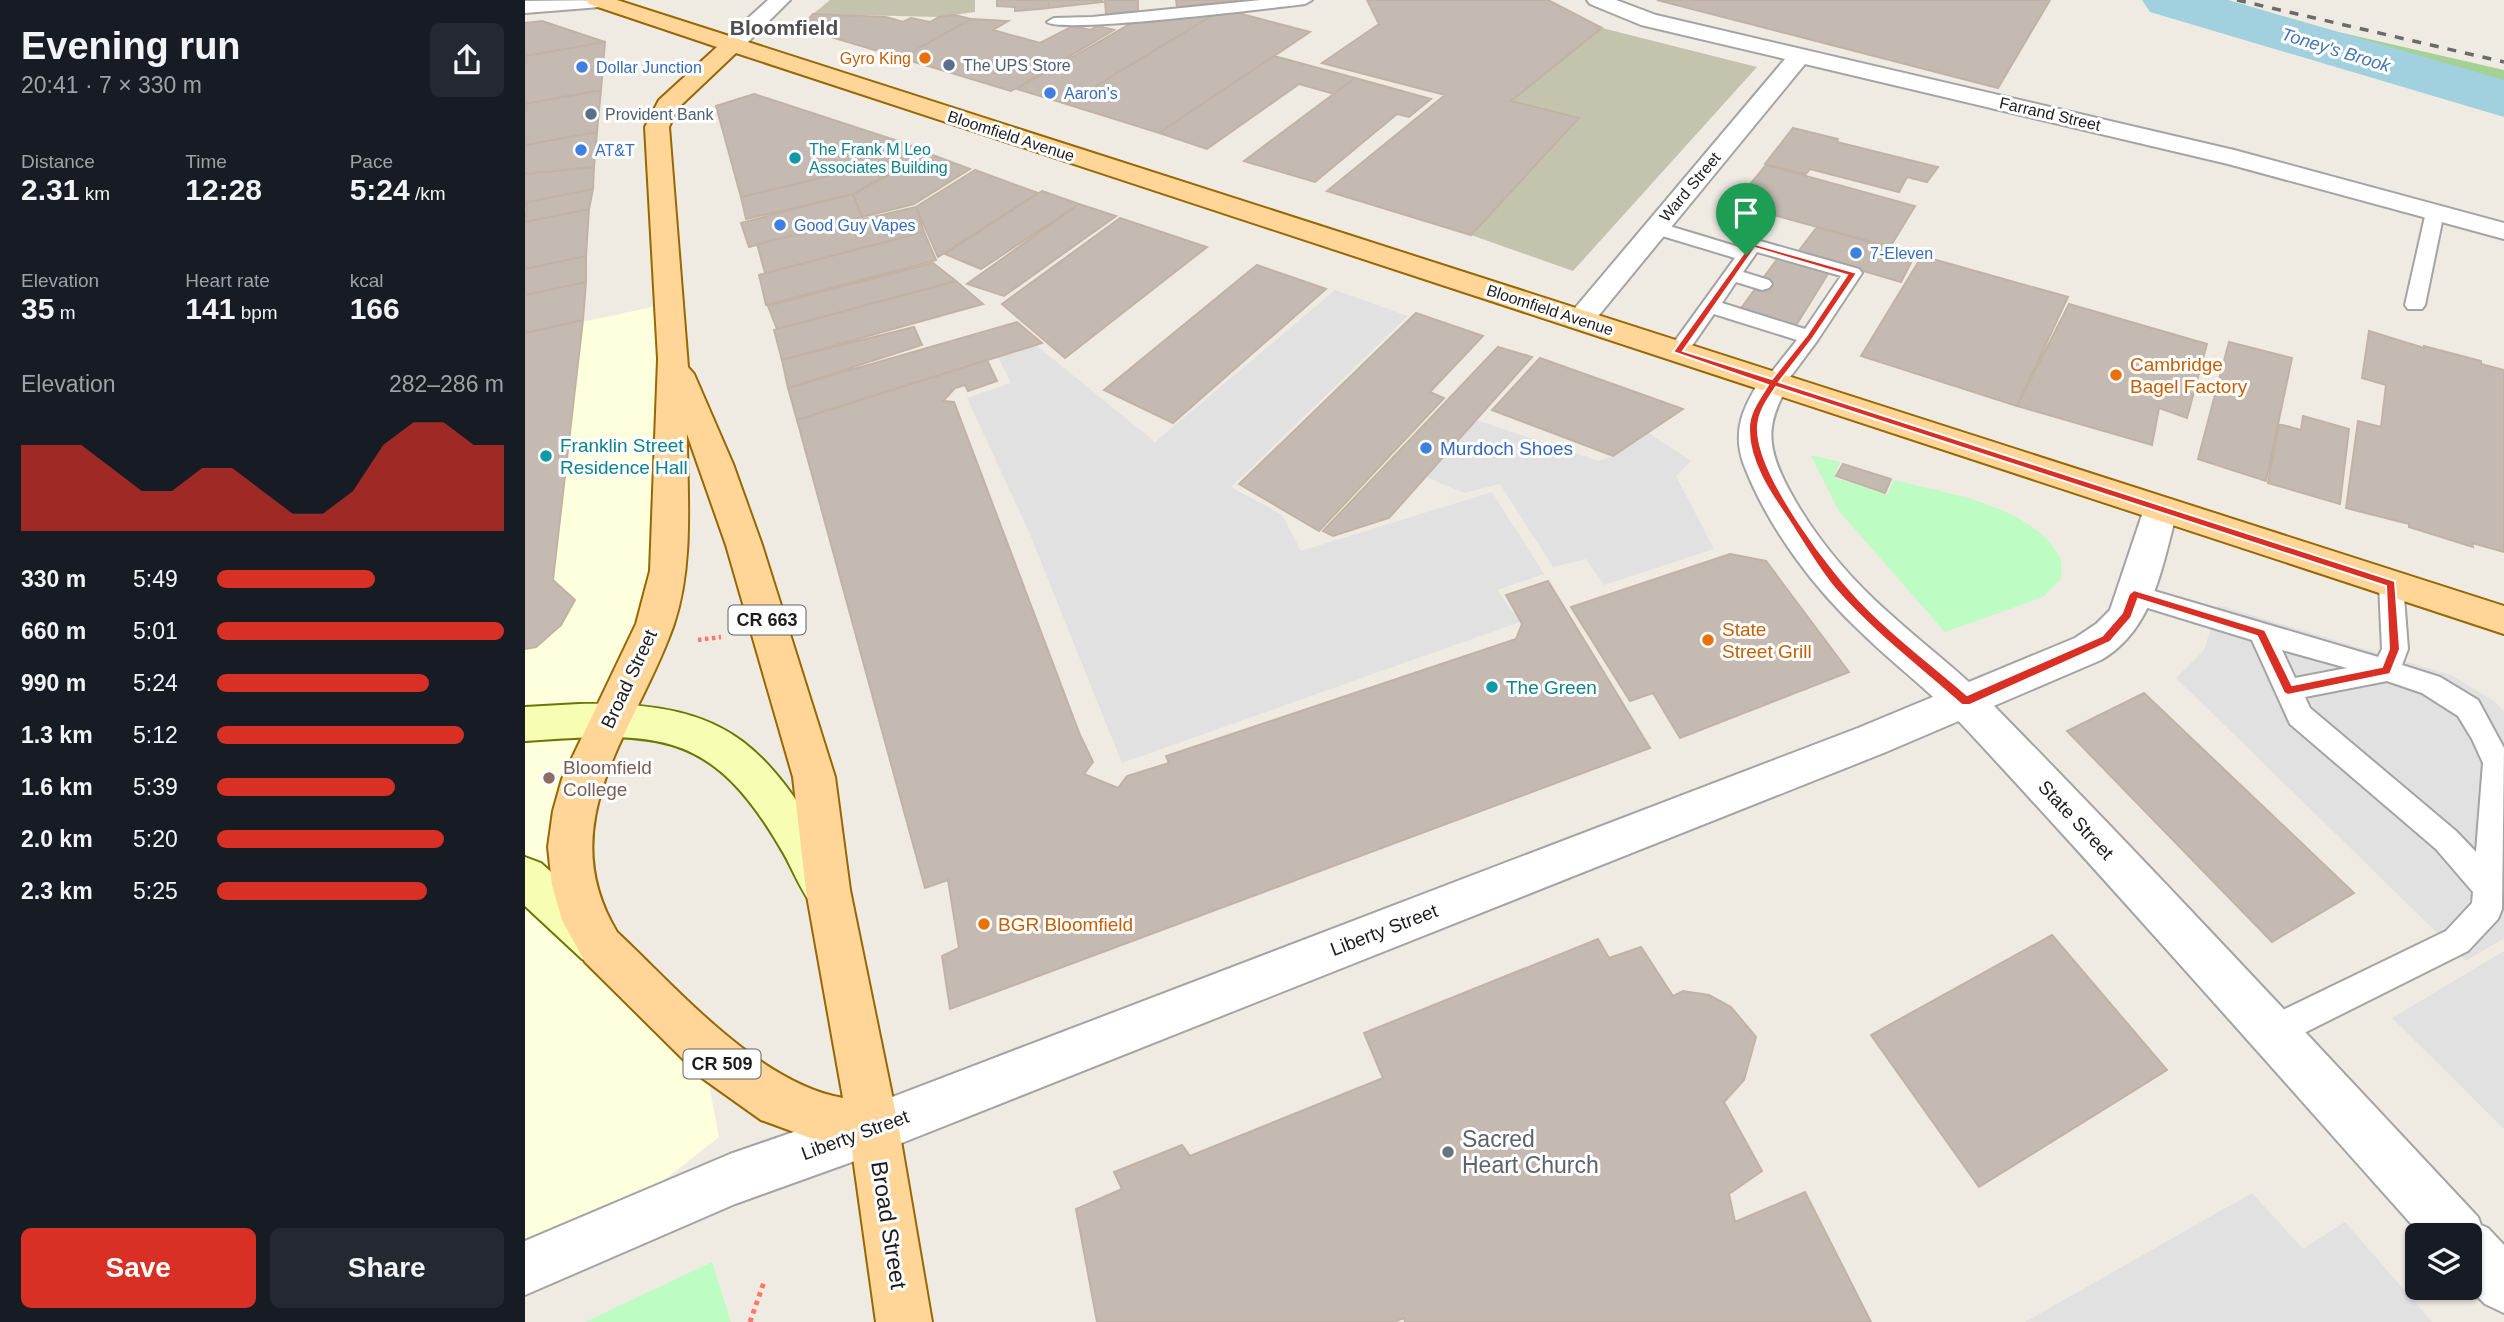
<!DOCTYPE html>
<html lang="en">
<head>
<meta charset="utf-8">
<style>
  :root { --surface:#171b24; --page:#242831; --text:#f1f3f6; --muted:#9ea1a6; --accent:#d93025 }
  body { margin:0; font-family:Arial,sans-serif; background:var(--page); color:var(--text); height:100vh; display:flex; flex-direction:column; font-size:26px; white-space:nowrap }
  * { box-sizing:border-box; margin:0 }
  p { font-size:23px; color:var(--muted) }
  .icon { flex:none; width:38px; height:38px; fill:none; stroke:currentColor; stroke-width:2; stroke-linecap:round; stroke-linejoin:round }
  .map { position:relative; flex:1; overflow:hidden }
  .details { display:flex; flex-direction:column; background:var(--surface); width:525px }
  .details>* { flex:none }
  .controls { position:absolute; left:1880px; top:1223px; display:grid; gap:14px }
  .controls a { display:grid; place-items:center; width:77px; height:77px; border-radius:10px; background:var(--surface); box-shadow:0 2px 5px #0004; font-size:35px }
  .pin { position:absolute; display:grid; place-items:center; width:60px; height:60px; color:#fff; margin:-72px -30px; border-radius:50% 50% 50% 0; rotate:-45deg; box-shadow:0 0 7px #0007 }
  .pin .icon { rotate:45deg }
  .round { display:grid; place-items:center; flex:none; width:74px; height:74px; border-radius:10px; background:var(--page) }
  .summary { display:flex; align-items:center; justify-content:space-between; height:119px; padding:0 21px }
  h1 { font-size:38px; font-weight:700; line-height:52px }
  .metrics { display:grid; grid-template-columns:repeat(3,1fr); gap:10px; height:119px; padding:7px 21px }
  .metrics div { display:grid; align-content:center }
  .metrics b { font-size:30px; font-weight:700 }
  .metrics small { font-size:19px; font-weight:400 }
  .metrics p { font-size:19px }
  .chart { height:196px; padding:14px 21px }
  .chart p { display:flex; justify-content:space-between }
  .chart svg { width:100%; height:126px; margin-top:7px; fill:var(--accent); opacity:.7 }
  .action { display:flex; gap:14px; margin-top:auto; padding:14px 21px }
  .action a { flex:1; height:80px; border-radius:10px; background:var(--accent); color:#fff; font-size:28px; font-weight:700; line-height:80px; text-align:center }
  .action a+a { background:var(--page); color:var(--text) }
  ul { padding:0 21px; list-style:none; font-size:23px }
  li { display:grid; grid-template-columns:112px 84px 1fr; align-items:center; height:52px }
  li i { height:18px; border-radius:9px; background:var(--accent) }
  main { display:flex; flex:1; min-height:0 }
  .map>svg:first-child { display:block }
</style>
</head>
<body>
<main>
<section class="details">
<div class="summary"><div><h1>Evening run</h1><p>20:41 · 7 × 330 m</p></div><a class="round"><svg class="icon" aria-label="share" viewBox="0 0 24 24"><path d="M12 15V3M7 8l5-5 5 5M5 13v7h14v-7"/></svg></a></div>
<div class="metrics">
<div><p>Distance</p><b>2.31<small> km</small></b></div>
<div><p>Time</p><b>12:28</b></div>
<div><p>Pace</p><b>5:24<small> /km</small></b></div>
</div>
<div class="metrics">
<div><p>Elevation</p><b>35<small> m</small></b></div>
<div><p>Heart rate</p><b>141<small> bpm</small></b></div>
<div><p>kcal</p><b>166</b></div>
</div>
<div class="chart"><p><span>Elevation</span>282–286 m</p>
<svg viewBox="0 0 160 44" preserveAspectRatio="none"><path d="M0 44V14L10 14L20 14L30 22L40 30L50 30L60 22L70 22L80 30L90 38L100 38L110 30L120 14L130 6L140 6L150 14L160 14V44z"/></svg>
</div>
<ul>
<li><b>330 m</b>5:49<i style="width:55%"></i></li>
<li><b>660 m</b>5:01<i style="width:100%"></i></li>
<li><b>990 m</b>5:24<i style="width:74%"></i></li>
<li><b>1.3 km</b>5:12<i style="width:86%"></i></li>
<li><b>1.6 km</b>5:39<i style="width:62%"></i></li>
<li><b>2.0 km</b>5:20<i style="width:79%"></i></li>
<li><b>2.3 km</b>5:25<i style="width:73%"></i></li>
</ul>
<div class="action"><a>Save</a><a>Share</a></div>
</section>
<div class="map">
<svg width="1979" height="1322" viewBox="0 0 1979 1322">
  <rect width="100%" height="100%" fill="#efebe3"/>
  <path fill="#feffdc" d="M 137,305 L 136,562 L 27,853 L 180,1064 L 194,1137 L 123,1193 L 0,1250 L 0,334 Z"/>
  <path fill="#c4c4ae" d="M 305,0 L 450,0 L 450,12 L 414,17 L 288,14 Z
    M 1077,28 L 1232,67 L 1048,271 L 946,235 L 1054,119 L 986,101 Z"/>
  <path fill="#a5d195" d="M 1625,0 L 1674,0 L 1979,70 L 1979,105 Z"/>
  <path fill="#bdfcc3" d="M 1286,455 L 1315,462 L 1309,477 L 1362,495 L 1369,480 C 1420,493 1508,505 1535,558 C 1537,563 1536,573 1536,579 L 1518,597 L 1420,632 L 1314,511 Z
    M 187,1262 L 206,1322 L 60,1322 Z"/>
  <path fill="#e1e1e1" d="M 810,290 L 883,316 L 706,487 L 757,515 L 776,551 L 967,492 L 1019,574 L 972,590 L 995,622 L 597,763 L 504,532 L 442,398 L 486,383 L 473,357 L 512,346 L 630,442 Z
    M 951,420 L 1074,461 L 1088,456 L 1122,432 L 1166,461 L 1151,476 L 1189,549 L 1079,585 L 1061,559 L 1028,567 L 975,484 L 939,493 L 899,476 Z
    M 1693,605 L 1926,675 L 1969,701 L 1979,712 L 1979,938 L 1941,961 L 1651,678 L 1679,650 Z
    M 1979,951 L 1979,1129 L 1867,1018 Z
    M 1727,1193 L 1778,1249 L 1820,1222 L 1907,1322 L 1500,1322 Z"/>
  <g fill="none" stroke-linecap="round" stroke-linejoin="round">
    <path fill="#a1d0df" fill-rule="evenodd" d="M 1617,0 L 1703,0 L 1979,80 L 1979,117 L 1625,12 Z"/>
  </g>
  <path fill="#c4bab2" stroke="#c2b2a4" stroke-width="2" d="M 472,0 L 524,0 L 524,8 L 490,11 L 490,7 L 472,6 Z
    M 524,0 L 577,0 L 578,2 L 524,8 Z
    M 580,0 L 613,0 L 613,11 L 581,14 Z
    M 651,0 L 713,0 L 652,7 Z
    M 842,0 L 1023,0 L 1077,28 L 986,101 L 1054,118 L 946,235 L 802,191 L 920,95 L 797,63 L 854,24 Z
    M 1132,0 L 1525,0 L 1473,88 Z
    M 698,9 L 785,32 L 634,133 L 541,104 Z
    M 698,9 L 541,104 L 492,89 L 610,21 Z
    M 288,14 L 361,17 L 378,22 L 386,18 L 405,22 L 414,17 L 430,15 L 446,19 L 376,58 L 276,28 Z
    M 446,19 L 483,21 L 468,30 L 515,43 L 548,26 L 565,30 L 573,26 L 589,30 L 486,91 L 376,58 Z
    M 17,21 L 80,42 L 0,56 L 0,23 Z
    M 80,42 L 76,90 L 0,104 L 0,56 Z
    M 749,56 L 830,78 L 809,94 L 774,84 L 682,149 L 634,133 Z
    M 830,78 L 906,99 L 884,117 L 872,114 L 790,182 L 719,161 Z
    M 76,90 L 72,132 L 0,145 L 0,104 Z
    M 229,94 L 367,139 L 304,176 L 216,197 L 191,106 Z
    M 1268,128 L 1313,139 L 1312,142 L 1413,167 L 1402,182 L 1382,177 L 1374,192 L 1285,169 L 1281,174 L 1240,164 Z
    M 72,132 L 69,167 L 0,174 L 0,145 Z
    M 367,139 L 401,151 L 328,194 L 221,219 L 216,197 L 304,176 Z
    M 405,154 L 445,169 L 389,204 L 337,217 L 328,194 Z
    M 1241,165 L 1390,206 L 1365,247 L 1209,204 Z
    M 69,167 L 68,189 L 2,202 L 0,208 L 0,174 Z
    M 450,170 L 513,193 L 413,257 L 391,207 Z
    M 68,189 L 64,209 L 0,222 L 2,202 Z
    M 517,191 L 554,204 L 456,269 L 420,254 Z
    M 328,194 L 337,217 L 224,247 L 216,223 Z
    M 554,204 L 591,216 L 479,296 L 442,284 Z
    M 391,207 L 399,232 L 240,273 L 232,244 Z
    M 64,209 L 61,256 L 0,269 L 0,222 Z
    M 595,218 L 682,247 L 540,358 L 477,304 Z
    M 1292,227 L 1390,255 L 1376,282 L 1273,252 Z
    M 399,232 L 411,260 L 241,305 L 234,275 Z
    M 61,256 L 61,282 L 0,295 L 0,269 Z
    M 1397,256 L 1543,297 L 1492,406 L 1336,356 Z
    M 1253,258 L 1304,272 L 1270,327 L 1214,311 Z
    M 408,263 L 431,281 L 252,329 L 243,306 Z
    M 732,265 L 801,289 L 648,423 L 579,390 Z
    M 431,281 L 458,304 L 257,360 L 249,330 Z
    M 61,282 L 58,320 L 0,333 L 0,295 Z
    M 1544,304 L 1682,344 L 1662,418 L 1634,408 L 1627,445 L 1492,406 Z
    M 891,313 L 958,336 L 905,392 L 919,398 L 794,531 L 714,484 Z
    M 58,320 L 28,580 L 50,600 L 36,625 L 11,647 L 0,649 L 0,333 Z
    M 492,322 L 517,343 L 272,420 L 263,388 Z
    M 389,327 L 397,345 L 263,388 L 257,360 Z
    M 1844,331 L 1899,348 L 1899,346 L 1956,361 L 1956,364 L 1979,370 L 1979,552 L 1947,543 L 1948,547 L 1884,527 L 1884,524 L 1821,508 L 1833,421 L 1856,427 L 1861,385 L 1837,378 Z
    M 1704,342 L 1767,358 L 1741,481 L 1673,459 Z
    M 973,347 L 1007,357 L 864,518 L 808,536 L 798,531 Z
    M 1015,358 L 1158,409 L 1088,456 L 967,410 Z
    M 462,360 L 472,381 L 443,391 L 440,385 L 430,388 L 418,401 L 429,402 L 555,735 L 568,762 L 559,774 L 593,788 L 602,776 L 644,763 L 641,756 L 991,639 L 997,624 L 981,595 L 1023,581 L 1125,748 L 425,1009 L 417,956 L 434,948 L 423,880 L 400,888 L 272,420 Z
    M 1778,416 L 1824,429 L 1815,504 L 1743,483 L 1754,424 L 1776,430 Z
    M 1318,464 L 1366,479 L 1360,493 L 1311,476 Z
    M 1205,554 L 1241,561 L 1324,672 L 1155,738 L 1128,693 L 1105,701 L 1046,607 Z
    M 1619,693 L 1829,893 L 1747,942 L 1542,731 Z
    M 1527,935 L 1642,1070 L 1454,1187 L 1346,1035 Z
    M 1073,939 L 1084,958 L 1116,947 L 1148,996 L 1158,991 L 1184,995 L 1206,1007 L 1231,1037 L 1219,1080 L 1199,1102 L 1237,1171 L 1204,1194 L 1210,1222 L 1280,1192 L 1346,1322 L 880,1322 L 879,1318 L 869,1322 L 572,1322 L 551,1209 L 597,1189 L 589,1172 L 657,1145 L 665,1156 L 858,1078 L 839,1033 Z"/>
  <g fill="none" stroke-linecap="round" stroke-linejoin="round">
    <defs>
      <path id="service" d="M 736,0 L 787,0 L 780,4 C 747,8 535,34 522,22 L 529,18 L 567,17 Z
        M 1910,207 L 1919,212 L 1900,305 L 1897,309 L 1883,309 L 1880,305 L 1901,212 Z
        M 1131,222 L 1217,248 L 1221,241 L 1228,239 L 1334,269 L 1337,273 L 1292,341 L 1257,388 L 1241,388 L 1238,383 L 1272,340 L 1189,314 L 1159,357 L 1145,357 L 1142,352 L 1210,258 L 1124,232 L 1122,228 L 1124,224 ZM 1232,252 L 1316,276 L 1280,329 L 1197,303 L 1211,282 L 1237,290 L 1244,288 L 1247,284 L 1244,280 L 1218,272 Z
        M 1866,575 L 1875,577 L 1878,584 L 1883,649 L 1877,665 L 1915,677 L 1953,700 L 1979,748 L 1977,909 L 1973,919 L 1943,951 L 1747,1049 L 1735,1045 L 1731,1033 L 1735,1021 L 1921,931 L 1947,903 L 1948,892 L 1911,849 L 1765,724 L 1727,640 L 1600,601 L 1596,594 L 1600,587 L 1609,585 L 1853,657 L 1857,649 L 1854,584 L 1857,577 ZM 1757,650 L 1822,668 L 1770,678 ZM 1862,681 L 1897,693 L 1933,716 L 1947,739 L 1958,763 L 1951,852 L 1931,831 L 1785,708 L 1780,697 Z"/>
      <path id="minor" d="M 1062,0 L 1091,0 L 1131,15 L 1709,150 L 1979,223 L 1979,239 L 1703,164 L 1280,64 L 1065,326 L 1055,329 L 1045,326 L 1040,320 L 1045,314 L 1260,59 L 1116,25 L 1065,4 Z
        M 0,1 L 85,0 L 85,1 L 82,5 L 75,7 L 0,13 Z
        M 1249,373 L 1260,376 L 1265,383 C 1240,423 1241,446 1263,488 C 1288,535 1325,579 1365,614 C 1400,646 1437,673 1470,707 C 1634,874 1793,1046 1953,1217 L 1956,1225 L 1963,1228 L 1979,1245 L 1979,1313 L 1960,1304 L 1944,1288 L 1944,1236 L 1897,1236 C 1746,1067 1597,897 1443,731 C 1411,696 1373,668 1339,635 C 1290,590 1243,528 1219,465 C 1206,430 1219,405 1238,376 Z"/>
      <path id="tertiary" d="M 243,0 L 265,0 L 215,50 L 199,50 L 196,45 L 199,40 Z
        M 1636,497 L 1648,500 L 1653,509 C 1637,563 1630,629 1576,660 L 1361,752 L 349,1154 L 210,1204 L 0,1295 L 0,1241 L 205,1154 L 349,1104 L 1333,728 L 1550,638 L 1571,624 L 1585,610 L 1619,509 L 1624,500 Z"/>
      <path id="secondary" d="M 54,704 C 213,701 243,750 319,876 L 325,890 L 319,904 L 303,910 C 299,909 292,907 288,905 C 279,897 266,866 259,854 C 187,728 134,732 0,741 L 0,707 Z
        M 0,857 L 16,863 L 89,929 L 96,944 L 89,959 L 73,966 L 57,959 L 0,906 Z"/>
      <path id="primary" d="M 61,0 L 92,0 L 1979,606 L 1979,634 L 211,53 L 153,108 L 144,127 L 163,367 L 169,374 L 208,464 L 237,545 L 310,777 L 325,890 L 374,1129 L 407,1322 L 351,1322 L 327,1150 L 310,1147 L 236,1120 L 177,1078 L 60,962 L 37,920 L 27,885 L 23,847 L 28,811 L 37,779 L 111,624 L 125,571 L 133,359 L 120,127 L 134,100 L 192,47 L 64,4 ZM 162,434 L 201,545 L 268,777 L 281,890 L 318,1098 C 233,1083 153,989 92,932 C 24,820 114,727 149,624 C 169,564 162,496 162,434 Z"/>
    </defs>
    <use href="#service" stroke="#a4a4a4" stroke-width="4"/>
    <use href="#minor" stroke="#a4a4a4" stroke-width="4"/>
    <use href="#tertiary" stroke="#a4a4a4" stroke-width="4"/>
    <use href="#secondary" stroke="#697900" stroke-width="4"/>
    <use href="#primary" stroke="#976800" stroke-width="4"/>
    <path stroke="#ff7864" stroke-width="4.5" stroke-dasharray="3.5 3.5" stroke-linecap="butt" d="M 173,640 L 196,637"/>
    <path stroke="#ff7864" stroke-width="5" stroke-dasharray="4.5 4.5" stroke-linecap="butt" d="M 225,1322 L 239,1282"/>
    <use href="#service" fill="#fff" fill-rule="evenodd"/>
    <use href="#minor" fill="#fff" fill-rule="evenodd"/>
    <use href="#tertiary" fill="#fff" fill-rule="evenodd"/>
    <use href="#secondary" fill="#f7fdb3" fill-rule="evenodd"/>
    <use href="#primary" fill="#ffd598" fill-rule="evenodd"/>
    <path stroke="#6b6b6b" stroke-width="3.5" stroke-dasharray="9 9" stroke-linecap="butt" d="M 1712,0 L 1979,62"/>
  </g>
  <path fill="#d93025" stroke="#fff" stroke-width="2" fill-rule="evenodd" d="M 1226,243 L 1332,273 L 1288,338 L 1254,382 L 1870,581 L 1875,649 L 1865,674 L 1763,695 L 1759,693 L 1732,636 L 1613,599 L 1606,618 L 1585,642 L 1445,705 L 1437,705 C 1394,667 1348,632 1311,590 C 1293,569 1278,542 1263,519 C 1245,493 1223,461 1224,428 C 1224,412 1235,398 1243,385 L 1148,352 ZM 1230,248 L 1322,275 L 1282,335 L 1247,379 L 1158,351 ZM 1251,387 L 1861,586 L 1864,649 L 1857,667 L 1767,685 L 1740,630 L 1609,590 L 1604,594 L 1597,613 L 1577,636 L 1442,695 C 1409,666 1372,639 1341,607 C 1308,575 1230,473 1233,426 C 1234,411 1243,399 1251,387 Z"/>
  <g fill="#e8710a" stroke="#fff" stroke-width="2.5">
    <circle cx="400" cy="58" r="7"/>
    <circle cx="1591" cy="375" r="7"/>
    <circle cx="1183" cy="640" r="7"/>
    <circle cx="459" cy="924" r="7"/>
  </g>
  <g fill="#5c6f8a" stroke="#fff" stroke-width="2.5">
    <circle cx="424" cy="65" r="7"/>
    <circle cx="66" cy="114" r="7"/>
  </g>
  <g fill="#3f7fe0" stroke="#fff" stroke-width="2.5">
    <circle cx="57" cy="67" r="7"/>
    <circle cx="525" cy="93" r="7"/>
    <circle cx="56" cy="150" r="7"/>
    <circle cx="255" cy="225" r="7"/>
    <circle cx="1331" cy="253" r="7"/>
    <circle cx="901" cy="448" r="7"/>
  </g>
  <g fill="#0f9aa8" stroke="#fff" stroke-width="2.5">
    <circle cx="270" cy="158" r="7"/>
    <circle cx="21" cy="456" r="7"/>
    <circle cx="967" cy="687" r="7"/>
  </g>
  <circle fill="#8d6e63" stroke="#fff" stroke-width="2.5" cx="24" cy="778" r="7"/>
  <circle fill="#6b7280" stroke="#fff" stroke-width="2.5" cx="923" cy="1152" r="7"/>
  <g text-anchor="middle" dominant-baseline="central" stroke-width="6" stroke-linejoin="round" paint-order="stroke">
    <g font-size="16" fill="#c56008" stroke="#fff" text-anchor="end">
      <text x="386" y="58">Gyro King</text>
    </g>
    <g font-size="16" fill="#4e5e75" stroke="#fff" text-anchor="start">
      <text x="438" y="65">The UPS Store</text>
      <text x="80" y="114">Provident Bank</text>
    </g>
    <g font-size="16" fill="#366cbe" stroke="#fff" text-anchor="start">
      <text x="71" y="67">Dollar Junction</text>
      <text x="539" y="93">Aaron's</text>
      <text x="70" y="150">AT&amp;T</text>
      <text x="269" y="225">Good Guy Vapes</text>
      <text x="1345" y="253">7-Eleven</text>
    </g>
    <g font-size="16" fill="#1d1d1d" stroke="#fff">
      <text transform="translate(1525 114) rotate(13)">Farrand Street</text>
      <text transform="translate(486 136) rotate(18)">Bloomfield Avenue</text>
      <text transform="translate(1165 187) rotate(-50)">Ward Street</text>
      <text transform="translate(1025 310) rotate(18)">Bloomfield Avenue</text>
    </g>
    <g font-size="16" fill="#0d838f" stroke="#fff" text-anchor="start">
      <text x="284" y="149">The Frank M Leo<tspan x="284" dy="18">Associates Building</tspan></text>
    </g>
    <g font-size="18" font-style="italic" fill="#4579b2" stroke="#fff">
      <text transform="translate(1811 50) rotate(17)">Toney's Brook</text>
    </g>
    <g fill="#fff" stroke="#616161" stroke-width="2">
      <rect x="203.5" y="605.5" width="77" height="29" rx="5"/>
      <rect x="158.5" y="1049.5" width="77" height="29" rx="5"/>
    </g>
    <g font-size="18" font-weight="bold" fill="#1d1d1d">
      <text x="242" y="620">CR 663</text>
      <text x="197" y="1064">CR 509</text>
    </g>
    <g font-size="19" fill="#c56008" stroke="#fff" text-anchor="start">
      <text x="1605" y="364">Cambridge<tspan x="1605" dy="22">Bagel Factory</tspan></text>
      <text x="1197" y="629">State<tspan x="1197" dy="22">Street Grill</tspan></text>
      <text x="473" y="924">BGR Bloomfield</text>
    </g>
    <g font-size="19" fill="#0d838f" stroke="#fff" text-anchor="start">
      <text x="35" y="445">Franklin Street<tspan x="35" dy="22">Residence Hall</tspan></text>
      <text x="981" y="687">The Green</text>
    </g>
    <g font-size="19" fill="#366cbe" stroke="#fff" text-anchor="start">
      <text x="915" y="448">Murdoch Shoes</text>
    </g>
    <g font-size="19" fill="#1d1d1d" stroke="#fff">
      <text transform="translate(104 679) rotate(-65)">Broad Street</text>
      <text transform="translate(1551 820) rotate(47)">State Street</text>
      <text transform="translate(859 930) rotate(-21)">Liberty Street</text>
      <text transform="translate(330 1135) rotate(-20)">Liberty Street</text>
    </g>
    <g font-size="19" fill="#785e54" stroke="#fff" text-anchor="start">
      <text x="38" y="767">Bloomfield<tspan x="38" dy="22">College</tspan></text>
    </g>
    <g font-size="21" font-weight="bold" fill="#505050" stroke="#fff">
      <text x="259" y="27">Bloomfield</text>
    </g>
    <g font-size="23" fill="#5b616d" stroke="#fff" text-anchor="start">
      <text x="937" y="1139">Sacred<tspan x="937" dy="26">Heart Church</tspan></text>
    </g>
    <g font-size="23" fill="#1d1d1d" stroke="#fff">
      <text transform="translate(364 1225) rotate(81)">Broad Street</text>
    </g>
  </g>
</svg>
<div class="controls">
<a><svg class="icon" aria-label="layers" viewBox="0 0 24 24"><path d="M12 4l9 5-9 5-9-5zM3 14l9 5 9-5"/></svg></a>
</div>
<div class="pin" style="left:1221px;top:255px;background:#1e9e55"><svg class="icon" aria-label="arrive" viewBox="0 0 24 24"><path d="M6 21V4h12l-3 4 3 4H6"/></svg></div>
</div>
</main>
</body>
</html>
